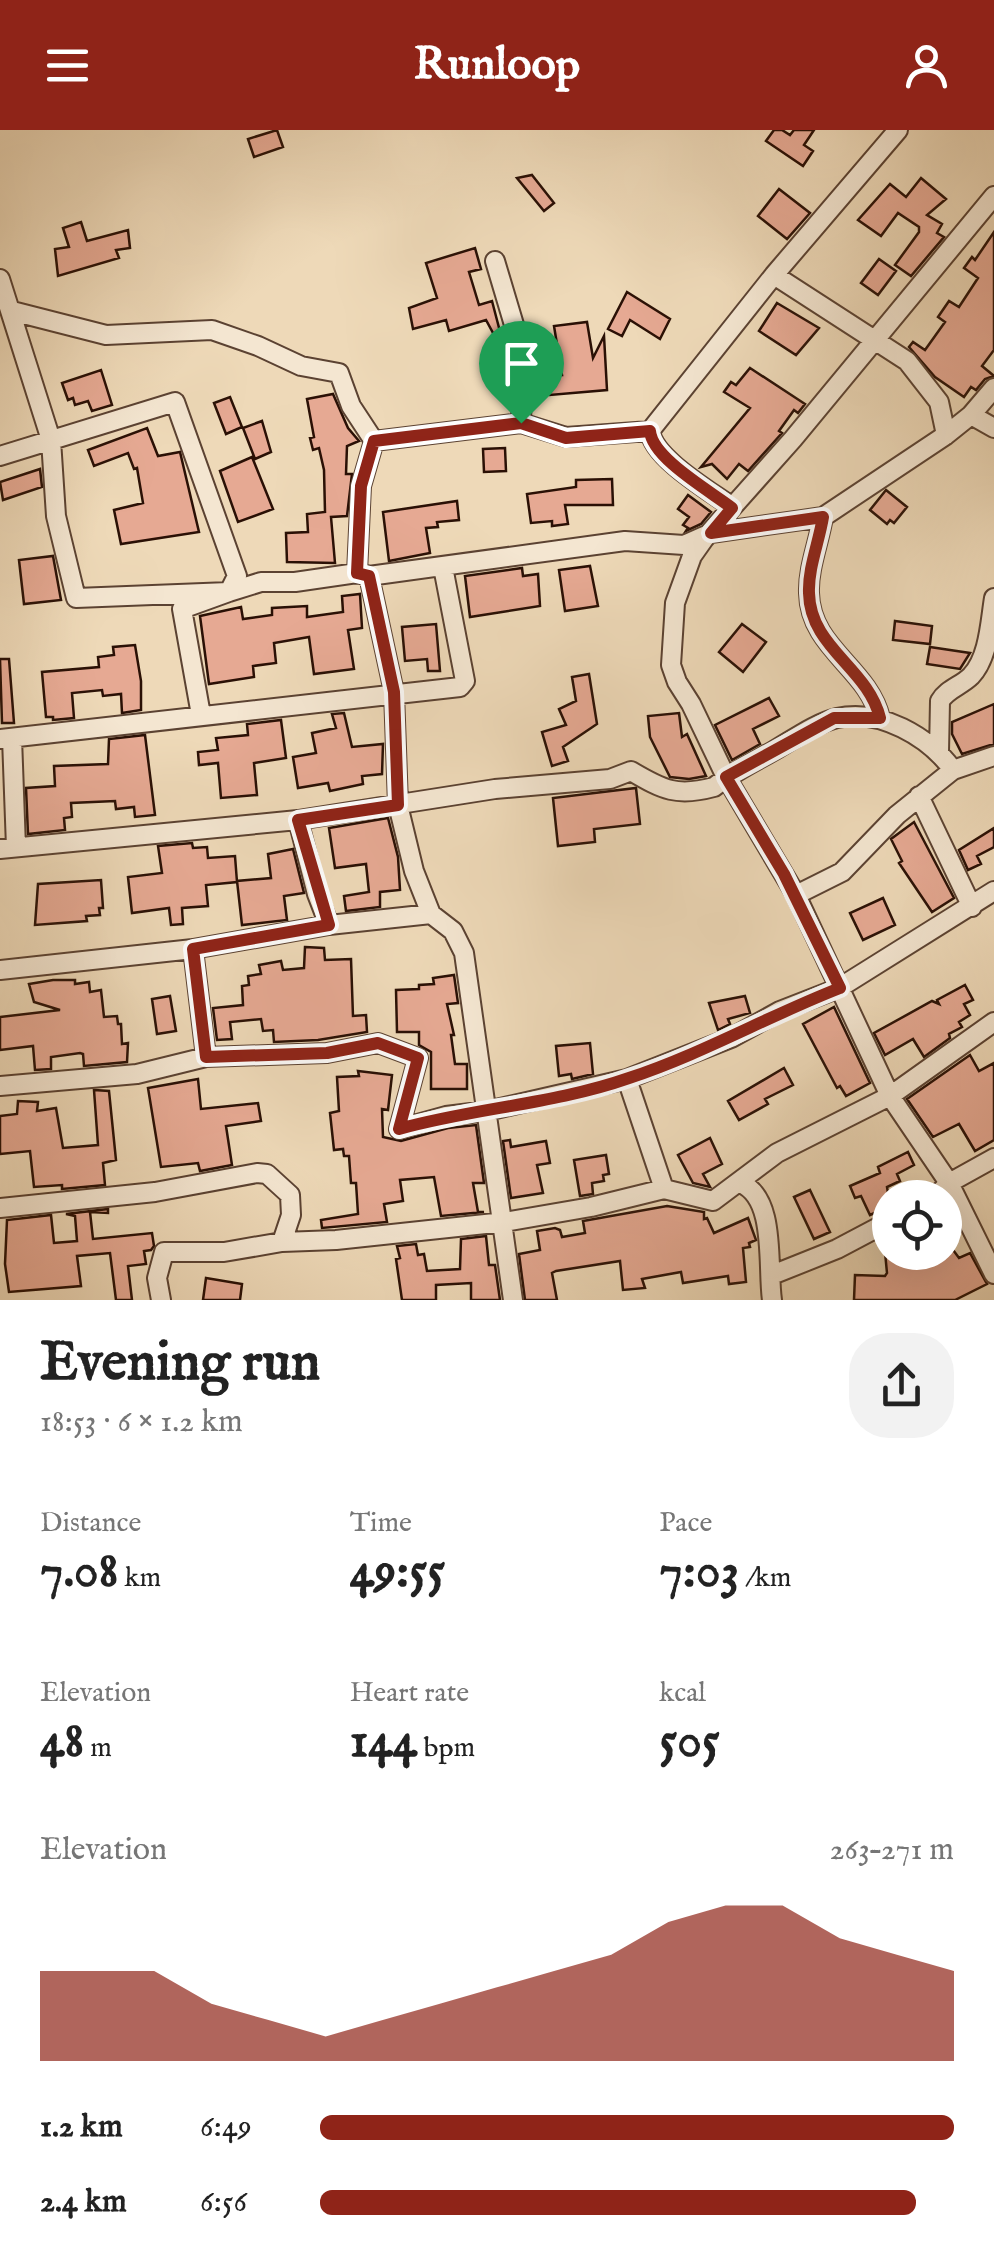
<!DOCTYPE html>
<html lang="en">
<head>
<meta charset="utf-8">
<style>
  :root { --surface:#fff; --page:#f2f2f2; --text:#222; --muted:#767676; --accent:#8f2418 }
  body { margin:0; font-family:"IM FELL English",serif; background:var(--page); color:var(--text); height:100vh; display:flex; flex-direction:column; font-size:38px; white-space:nowrap }
  * { box-sizing:border-box; margin:0 }
  p { font-size:32px; color:var(--muted) }
  .icon { flex:none; width:55px; height:55px; fill:none; stroke:currentColor; stroke-width:2; stroke-linecap:round; stroke-linejoin:round }
  .map { position:relative; height:1170px; overflow:hidden }
  .side { display:flex; flex-direction:column; background:var(--surface); flex:1 }
  .side>* { flex:none }
  .fabs { position:absolute; left:872px; top:1050px; display:grid; gap:20px }
  .fabs a { display:grid; place-items:center; width:90px; height:90px; border-radius:50%; background:var(--surface); box-shadow:0 10px 40px #0002; font-size:50px }
  .pin { position:absolute; display:grid; place-items:center; width:85px; height:85px; color:#fff; margin:-102px -42px; border-radius:50% 50% 50% 0; rotate:-45deg; box-shadow:0 0 10px #0007 }
  .pin .icon { rotate:45deg }
  .round { display:grid; place-items:center; flex:none; width:105px; height:105px; border-radius:40px; background:var(--page) }
  .summary { display:flex; align-items:center; justify-content:space-between; height:170px; padding:0 40px }
  h1 { font-size:55px; font-weight:700; line-height:75px }
  .figures { display:grid; grid-template-columns:repeat(3,1fr); gap:15px; height:170px; padding:10px 40px }
  .figures div { display:grid; align-content:center }
  .figures b { font-size:50px; font-weight:700 }
  .figures small { font-size:28px; font-weight:400 }
  .figures p { font-size:28px }
  .chart { height:280px; padding:20px 40px }
  .chart p { display:flex; justify-content:space-between }
  .chart svg { width:100%; height:180px; margin-top:10px; fill:var(--accent); opacity:.7 }
  ul { padding:0 40px; list-style:none; font-size:32px }
  li { display:grid; grid-template-columns:160px 120px 1fr; align-items:center; height:75px }
  li i { height:25px; border-radius:12px; background:var(--accent) }
  header { display:flex; justify-content:space-between; align-items:center; height:130px; padding:0 40px; background:var(--accent); color:#fff; font-size:45px; font-weight:700 }
  .map>svg:first-child { display:block }
</style>
</head>
<body>
<header><svg class="icon" aria-label="menu" viewBox="0 0 24 24"><path d="M4 6h16M4 12h16M4 18h16"/></svg>Runloop<svg class="icon" aria-label="person" viewBox="0 0 24 24"><circle cx="12" cy="8" r="4"/><path d="M4 21q1-7 8-7t8 7"/></svg></header>
<div class="map">
<svg width="994" height="1170" viewBox="0 0 994 1170">
  <rect width="100%" height="100%" fill="#eed9b8"/>
  <filter id="stains"><feTurbulence type="fractalNoise" baseFrequency=".002" numOctaves="4"/><feColorMatrix values="0 0 0 0 .2 0 0 0 0 .09 0 0 0 0 .02 0 0 0 .5 -.17"/></filter>
  <radialGradient id="worn" r=".72"><stop offset=".6" stop-color="#630" stop-opacity="0"/><stop offset="1" stop-color="#630" stop-opacity=".3"/></radialGradient>
  <path fill="#e6a993" stroke="#2a1005" stroke-width="2.5" d="M 277,0 L 283,17 L 254,27 L 248,9 Z
    M 774,0 L 782,0 L 790,5 L 794,0 L 814,0 L 804,15 L 813,21 L 803,36 L 766,11 Z
    M 532,45 L 554,73 L 544,81 L 517,48 Z
    M 921,48 L 946,69 L 927,85 L 942,94 L 937,103 L 944,107 L 911,146 L 895,135 L 919,102 L 919,97 L 898,83 L 881,106 L 858,90 L 890,54 L 906,67 Z
    M 779,59 L 810,83 L 787,109 L 758,86 Z
    M 81,92 L 87,111 L 128,100 L 130,118 L 116,120 L 119,128 L 58,146 L 55,119 L 69,117 L 63,98 Z
    M 994,102 L 994,220 L 982,236 L 994,246 L 985,249 L 976,260 L 971,257 L 964,267 L 935,247 L 909,217 L 913,212 L 925,220 L 945,192 L 938,187 L 949,171 L 959,177 L 978,148 L 964,138 L 972,127 L 975,130 Z
    M 475,118 L 481,139 L 469,142 L 479,175 L 492,171 L 503,213 L 499,214 L 486,190 L 449,201 L 446,190 L 413,199 L 409,178 L 437,168 L 426,133 Z
    M 879,129 L 896,141 L 878,165 L 861,153 Z
    M 627,162 L 670,189 L 660,209 L 630,190 L 622,206 L 608,199 Z
    M 777,173 L 819,198 L 796,225 L 759,201 Z
    M 587,192 L 593,228 L 604,206 L 607,260 L 550,265 L 548,246 L 562,245 L 554,196 Z
    M 750,238 L 805,274 L 798,283 L 794,280 L 779,301 L 782,303 L 748,341 L 739,334 L 727,349 L 712,334 L 701,337 L 750,278 L 724,262 L 731,252 L 736,255 Z
    M 101,240 L 112,275 L 92,281 L 88,271 L 75,275 L 73,268 L 68,270 L 62,253 Z
    M 333,264 L 348,298 L 359,311 L 347,316 L 346,344 L 352,344 L 347,386 L 331,387 L 335,433 L 287,432 L 286,403 L 308,402 L 307,384 L 325,382 L 324,340 L 319,318 L 313,320 L 310,308 L 314,307 L 307,269 Z
    M 230,267 L 242,297 L 226,304 L 214,273 Z
    M 262,291 L 271,322 L 255,329 L 243,298 Z
    M 147,298 L 158,326 L 180,322 L 199,402 L 121,414 L 114,380 L 143,373 L 137,338 L 134,339 L 128,323 L 94,336 L 88,320 Z
    M 505,318 L 506,341 L 484,342 L 483,319 Z
    M 252,327 L 273,379 L 238,392 L 220,341 Z
    M 40,339 L 42,357 L 3,370 L 0,352 Z
    M 612,349 L 613,375 L 565,375 L 568,394 L 552,396 L 552,391 L 531,393 L 527,364 L 576,357 L 576,350 Z
    M 886,360 L 907,377 L 894,393 L 890,390 L 887,394 L 870,380 Z
    M 688,365 L 711,382 L 701,394 L 686,401 L 688,398 L 683,395 L 689,387 L 678,379 Z
    M 457,371 L 459,390 L 437,392 L 438,397 L 426,398 L 430,423 L 389,431 L 383,382 Z
    M 53,426 L 61,470 L 24,474 L 19,430 Z
    M 590,436 L 598,476 L 565,481 L 559,440 Z
    M 522,438 L 523,446 L 538,444 L 540,476 L 470,487 L 465,446 Z
    M 360,464 L 362,498 L 348,500 L 354,539 L 314,544 L 309,507 L 274,513 L 276,533 L 253,536 L 254,547 L 209,554 L 200,486 L 241,477 L 243,489 L 272,485 L 272,478 L 307,476 L 307,487 L 343,482 L 342,466 Z
    M 895,491 L 932,496 L 930,514 L 893,510 Z
    M 436,494 L 440,541 L 428,541 L 427,529 L 405,531 L 402,497 Z
    M 742,494 L 766,512 L 743,542 L 719,522 Z
    M 135,515 L 141,551 L 141,580 L 122,583 L 121,564 L 103,566 L 102,560 L 72,563 L 74,588 L 53,590 L 53,587 L 46,587 L 42,542 L 99,537 L 98,527 L 114,525 L 113,517 Z
    M 930,517 L 970,523 L 960,539 L 927,534 Z
    M 0,529 L 9,529 L 14,593 L 2,593 Z
    M 589,544 L 597,594 L 563,617 L 568,631 L 552,636 L 542,602 L 566,595 L 559,579 L 576,571 L 572,547 Z
    M 769,568 L 779,586 L 753,599 L 760,614 L 732,630 L 715,595 Z
    M 994,574 L 994,614 L 962,624 L 952,604 L 952,592 Z
    M 344,583 L 352,617 L 383,614 L 382,644 L 362,646 L 363,654 L 330,661 L 328,653 L 298,658 L 293,627 L 316,623 L 312,603 L 336,598 L 332,584 Z
    M 679,583 L 682,607 L 687,604 L 706,646 L 689,649 L 670,647 L 650,607 L 648,586 Z
    M 281,590 L 286,628 L 254,633 L 257,665 L 221,668 L 218,633 L 199,635 L 198,622 L 218,620 L 216,608 L 248,605 L 247,594 Z
    M 145,605 L 155,685 L 135,687 L 134,677 L 116,679 L 115,671 L 71,673 L 72,687 L 64,688 L 65,700 L 28,704 L 26,658 L 55,656 L 54,636 L 108,634 L 109,609 Z
    M 636,658 L 640,694 L 594,699 L 595,712 L 558,716 L 553,668 Z
    M 388,688 L 398,727 L 400,760 L 380,762 L 380,777 L 346,781 L 344,766 L 369,762 L 366,734 L 335,738 L 329,698 Z
    M 914,692 L 954,768 L 932,782 L 899,733 L 902,731 L 891,709 Z
    M 994,698 L 994,717 L 977,726 L 981,734 L 968,740 L 959,720 Z
    M 192,713 L 193,718 L 207,717 L 208,728 L 235,726 L 237,752 L 206,755 L 208,776 L 182,778 L 183,794 L 171,795 L 169,778 L 132,783 L 128,747 L 162,743 L 158,716 Z
    M 293,719 L 304,763 L 284,766 L 287,790 L 242,795 L 237,751 L 271,748 L 268,724 Z
    M 101,750 L 103,778 L 99,778 L 100,785 L 86,786 L 87,791 L 35,795 L 38,754 Z
    M 883,768 L 895,795 L 863,810 L 850,783 Z
    M 305,817 L 324,818 L 325,830 L 351,829 L 353,886 L 366,885 L 367,902 L 318,910 L 274,912 L 273,900 L 263,901 L 261,889 L 230,892 L 232,909 L 217,910 L 213,878 L 243,875 L 242,856 L 249,855 L 248,846 L 261,844 L 259,835 L 281,831 L 283,840 L 304,838 Z
    M 454,845 L 458,873 L 447,874 L 454,905 L 451,905 L 455,934 L 467,934 L 467,959 L 431,959 L 431,922 L 419,915 L 419,902 L 397,902 L 396,860 L 419,859 L 419,855 L 434,854 L 433,848 Z
    M 53,850 L 75,850 L 75,854 L 89,852 L 90,862 L 101,860 L 104,887 L 117,886 L 118,894 L 121,894 L 122,914 L 128,913 L 127,932 L 84,936 L 83,924 L 80,923 L 51,927 L 51,939 L 35,940 L 33,916 L 0,920 L 0,887 L 60,880 L 34,872 L 29,854 Z
    M 965,855 L 973,870 L 964,874 L 970,885 L 959,892 L 962,897 L 949,904 L 950,908 L 924,927 L 913,909 L 885,925 L 874,903 L 932,871 L 939,874 L 937,870 Z
    M 170,866 L 176,901 L 157,904 L 152,869 Z
    M 745,866 L 750,883 L 728,889 L 730,894 L 718,900 L 709,873 Z
    M 834,877 L 870,953 L 846,966 L 840,956 L 837,958 L 803,894 Z
    M 590,913 L 593,944 L 572,949 L 571,944 L 559,946 L 556,916 Z
    M 970,925 L 979,941 L 994,933 L 994,1010 L 975,1021 L 959,994 L 933,1007 L 907,969 Z
    M 784,938 L 793,955 L 765,969 L 768,974 L 739,990 L 728,971 Z
    M 358,941 L 392,945 L 388,980 L 382,979 L 383,1007 L 401,1011 L 448,998 L 476,995 L 484,1053 L 473,1053 L 478,1082 L 484,1082 L 441,1086 L 434,1047 L 400,1050 L 403,1071 L 384,1074 L 387,1092 L 322,1098 L 321,1090 L 358,1084 L 356,1053 L 351,1053 L 349,1026 L 344,1026 L 343,1019 L 334,1020 L 330,983 L 339,981 L 337,947 L 359,946 Z
    M 198,949 L 201,979 L 258,973 L 261,991 L 226,996 L 232,1035 L 200,1041 L 198,1033 L 161,1037 L 148,958 Z
    M 94,960 L 109,961 L 116,1030 L 103,1033 L 105,1055 L 62,1059 L 62,1055 L 34,1057 L 30,1021 L 0,1024 L 0,986 L 17,984 L 18,971 L 38,972 L 37,981 L 56,978 L 63,1018 L 98,1015 Z
    M 710,1008 L 722,1034 L 703,1044 L 710,1057 L 693,1053 L 678,1025 Z
    M 510,1010 L 511,1017 L 546,1011 L 550,1033 L 537,1035 L 543,1063 L 511,1068 L 503,1011 Z
    M 908,1022 L 914,1035 L 897,1044 L 900,1051 L 887,1057 L 890,1076 L 870,1085 L 861,1066 L 855,1068 L 850,1056 L 880,1043 L 878,1037 Z
    M 606,1025 L 609,1044 L 603,1045 L 604,1051 L 592,1053 L 593,1064 L 580,1066 L 574,1030 Z
    M 810,1060 L 830,1102 L 814,1109 L 794,1067 Z
    M 667,1076 L 704,1082 L 704,1089 L 707,1088 L 714,1103 L 748,1088 L 756,1110 L 749,1113 L 750,1117 L 743,1118 L 746,1152 L 729,1154 L 728,1146 L 683,1153 L 681,1142 L 642,1149 L 645,1158 L 623,1160 L 620,1131 L 556,1141 L 552,1143 L 557,1170 L 525,1170 L 519,1124 L 540,1120 L 537,1101 L 555,1098 L 560,1100 L 562,1107 L 585,1103 L 583,1091 Z
    M 108,1079 L 108,1083 L 90,1082 L 93,1109 L 152,1103 L 154,1116 L 151,1120 L 144,1121 L 146,1134 L 128,1136 L 132,1170 L 116,1170 L 110,1123 L 77,1126 L 81,1156 L 9,1162 L 5,1134 L 7,1090 L 51,1085 L 54,1113 L 77,1111 L 75,1086 L 66,1084 Z
    M 486,1106 L 489,1135 L 495,1135 L 500,1170 L 471,1170 L 471,1153 L 436,1155 L 436,1170 L 402,1170 L 396,1129 L 400,1128 L 397,1116 L 416,1114 L 418,1125 L 424,1124 L 427,1141 L 460,1139 L 461,1109 Z
    M 945,1109 L 959,1128 L 970,1123 L 987,1154 L 955,1170 L 854,1170 L 855,1145 L 885,1146 L 887,1143 L 885,1122 L 945,1122 Z
    M 206,1148 L 242,1154 L 240,1170 L 203,1170 Z"/>
  <g fill="none" stroke-linecap="round" stroke-linejoin="round">
    <defs>
      <path id="street" d="M 994,66 L 793,309 L 704,409 L 692,426 L 675,473 L 671,535 L 677,552 L 691,574 L 726,647 L 796,765 L 890,966 L 949,1053 L 994,1144
        M 495,131 L 523,225 L 521,293
        M 774,145 L 907,231 L 939,272 L 946,305
        M 0,149 L 51,310 L 56,386 L 76,468 L 229,462 L 261,452 L 295,452 L 357,443
        M 12,181 L 106,205 L 212,200 L 258,216 L 301,236 L 339,243 L 351,276 L 374,311 L 361,356 L 357,443 L 369,446 L 394,562 L 398,675 L 414,741 L 431,784 L 453,801 L 464,823 L 513,1170
        M 971,285 L 994,298
        M 374,311 L 521,293 L 566,307 L 650,301
        M 0,326 L 175,272 L 237,446 L 229,462 L 182,479 L 201,585
        M 732,377 C 710,361 653,328 650,301 L 774,145 L 898,0
        M 823,387 C 819,412 808,438 809,463 C 810,518 868,538 880,588
        M 369,446 L 625,411 L 684,415 L 711,403 L 823,387 L 946,305 L 971,285 L 994,258
        M 12,608 L 16,717
        M 0,609 L 460,557 L 465,551 L 443,437
        M 939,622 L 940,571 C 947,559 961,556 971,546 C 989,527 990,492 994,468
        M 919,666 L 972,777
        M 298,690 L 317,764 L 329,795
        M 0,719 L 298,690 L 495,659 L 610,649 L 631,641 C 663,660 677,667 714,657 C 733,642 754,632 775,620 C 794,609 816,593 837,588 C 880,578 929,607 953,640
        M 796,765 L 842,742 L 897,685 L 953,640 L 994,626
        M 193,819 L 206,927
        M 0,840 L 193,819 L 329,795 L 431,784
        M 627,949 L 664,1059
        M 0,956 L 137,944 L 206,927 L 327,923 L 378,913 L 418,928 L 399,999
        M 399,999 L 446,986 L 487,981 L 627,949 L 731,908 L 780,881 L 839,858 L 994,761
        M 740,1053 C 777,1067 767,1137 772,1170
        M 934,1068 L 949,1053 L 994,1028
        M 0,1078 L 155,1062 L 257,1043 L 267,1044 L 290,1065 L 291,1085 L 282,1112
        M 772,1145 L 837,1119 L 890,1091
        M 161,1170 L 157,1148 L 164,1122 L 224,1122 L 282,1112 L 336,1110 L 504,1092 L 591,1077 L 664,1059 L 713,1071 L 777,1023 L 890,966 L 994,892"/>
    </defs>
    <use href="#street" stroke="#5b4232" stroke-width="22"/>
    <use href="#street" stroke="#f4e6d1" stroke-width="18"/>
  </g>
  <g fill="none" stroke-linecap="round" stroke-linejoin="round">
    <defs>
      <path id="route" d="M 521,293 L 566,308 L 650,301 C 652,328 710,361 732,378 L 711,403 L 823,387 C 819,412 808,438 809,463 C 810,518 868,538 880,588 L 834,588 L 726,647 L 784,744 L 840,858 C 768,886 702,924 629,948 C 555,974 474,978 399,999 L 418,928 L 378,913 L 327,923 L 206,927 L 193,819 L 329,795 L 298,690 L 398,675 L 394,562 L 369,446 L 357,443 L 361,356 L 374,311 Z"/>
    </defs>
    <use href="#route" stroke="#fff" stroke-width="20"/>
    <use href="#route" stroke="#8f2418" stroke-width="12"/>
  </g>
  <rect width="100%" height="100%" filter="url(#stains)"/>
  <rect width="100%" height="100%" fill="url(#worn)"/>
</svg>
<div class="fabs">
<a><svg class="icon" aria-label="locate" viewBox="0 0 24 24"><circle cx="12" cy="12" r="6"/><path d="M12 2v4M12 18v4M2 12h4M18 12h4"/></svg></a>
</div>
<div class="pin" style="left:521px;top:293px;background:#1e9e55"><svg class="icon" aria-label="arrive" viewBox="0 0 24 24"><path d="M6 21V4h12l-3 4 3 4H6"/></svg></div>
</div>
<section class="side">
<div class="summary"><div><h1>Evening run</h1><p>18:53 · 6 × 1.2 km</p></div><a class="round"><svg class="icon" aria-label="share" viewBox="0 0 24 24"><path d="M12 15V3M7 8l5-5 5 5M5 13v7h14v-7"/></svg></a></div>
<div class="figures">
<div><p>Distance</p><b>7.08<small> km</small></b></div>
<div><p>Time</p><b>49:55</b></div>
<div><p>Pace</p><b>7:03<small> /km</small></b></div>
</div>
<div class="figures">
<div><p>Elevation</p><b>48<small> m</small></b></div>
<div><p>Heart rate</p><b>144<small> bpm</small></b></div>
<div><p>kcal</p><b>505</b></div>
</div>
<div class="chart"><p><span>Elevation</span>263–271 m</p>
<svg viewBox="0 0 160 44" preserveAspectRatio="none"><path d="M0 44V22L10 22L20 22L30 30L40 34L50 38L60 34L70 30L80 26L90 22L100 18L110 10L120 6L130 6L140 14L150 18L160 22V44z"/></svg>
</div>
<ul>
<li><b>1.2 km</b>6:49<i style="width:100%"></i></li>
<li><b>2.4 km</b>6:56<i style="width:94%"></i></li>
</ul>
</section>
</body>
</html>
